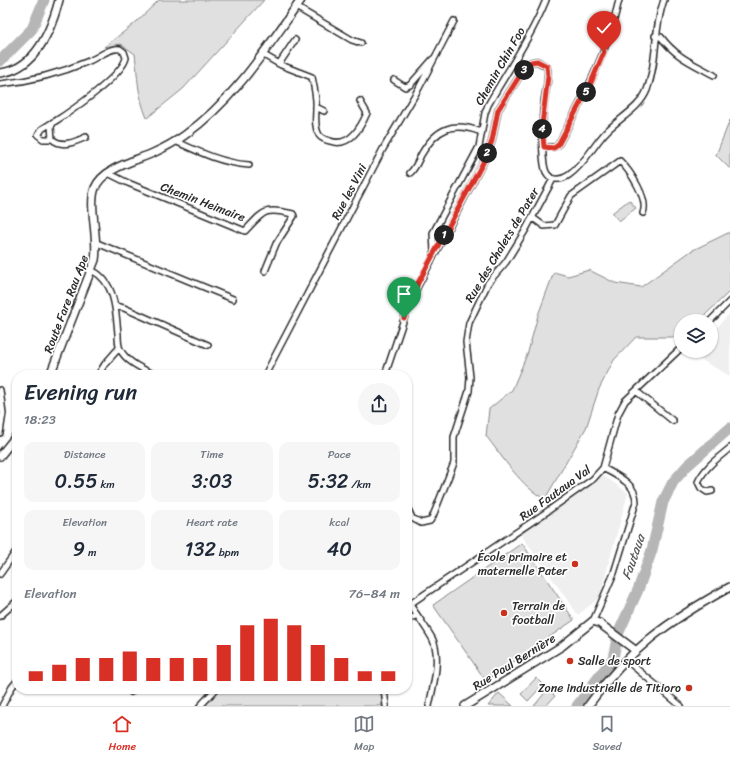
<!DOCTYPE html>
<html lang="en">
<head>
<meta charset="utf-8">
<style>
  :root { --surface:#fff; --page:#f6f6f7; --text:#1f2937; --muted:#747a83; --line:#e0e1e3; --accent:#d93025 }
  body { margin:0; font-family:Sriracha,sans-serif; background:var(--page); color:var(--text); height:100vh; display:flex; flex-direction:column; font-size:15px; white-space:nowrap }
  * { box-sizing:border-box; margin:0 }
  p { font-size:13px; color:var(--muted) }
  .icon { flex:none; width:22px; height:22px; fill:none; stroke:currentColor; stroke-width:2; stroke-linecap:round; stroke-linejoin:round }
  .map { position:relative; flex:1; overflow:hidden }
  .side { position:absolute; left:12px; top:370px; width:400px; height:324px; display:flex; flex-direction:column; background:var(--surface); border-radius:16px; box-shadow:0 1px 3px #0004 }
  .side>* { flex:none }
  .fabs { position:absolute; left:674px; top:314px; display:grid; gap:8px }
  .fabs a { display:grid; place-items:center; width:44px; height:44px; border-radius:50%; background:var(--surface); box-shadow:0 1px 3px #0004; font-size:20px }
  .pin { position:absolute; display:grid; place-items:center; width:34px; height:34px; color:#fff; margin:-41px -17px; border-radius:50% 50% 50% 0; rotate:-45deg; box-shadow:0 0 4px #0007 }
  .pin .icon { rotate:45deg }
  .km { position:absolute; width:20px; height:20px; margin:-10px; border-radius:50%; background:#222; color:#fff; font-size:11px; line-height:20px; text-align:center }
  .round { display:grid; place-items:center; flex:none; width:42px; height:42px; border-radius:21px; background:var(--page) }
  .summary { display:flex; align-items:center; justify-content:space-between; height:68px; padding:0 12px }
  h1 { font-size:22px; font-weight:600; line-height:30px }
  .metrics { display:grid; grid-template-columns:repeat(3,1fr); gap:6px; height:68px; padding:4px 12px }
  .metrics div { display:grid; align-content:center; border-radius:10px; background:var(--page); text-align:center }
  .metrics b { font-size:20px; font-weight:600 }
  .metrics small { font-size:11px; font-weight:400 }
  .metrics p { font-size:11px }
  .chart { height:112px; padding:8px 12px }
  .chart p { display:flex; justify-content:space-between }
  .chart svg { width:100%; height:72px; margin-top:4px; stroke:var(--accent); stroke-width:6 }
  .tab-bar { display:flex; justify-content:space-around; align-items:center; height:56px; border-top:1px solid var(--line); background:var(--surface); font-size:11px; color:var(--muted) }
  .tab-bar a { display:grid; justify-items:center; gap:2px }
  .tab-bar .active { color:var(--accent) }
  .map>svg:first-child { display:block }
</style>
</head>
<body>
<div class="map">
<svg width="730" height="706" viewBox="0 0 730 706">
  <rect width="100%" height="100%" fill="#fff"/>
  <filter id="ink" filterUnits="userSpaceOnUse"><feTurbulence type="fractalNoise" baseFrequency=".025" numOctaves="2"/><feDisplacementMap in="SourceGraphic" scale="8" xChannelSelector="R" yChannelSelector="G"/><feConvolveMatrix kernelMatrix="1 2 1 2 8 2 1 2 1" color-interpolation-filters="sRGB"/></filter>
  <g filter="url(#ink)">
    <path fill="#efefef" d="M 730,313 L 730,376 L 689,353 L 692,351 L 711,351 L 711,334 Z
      M 600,473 L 628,493 L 599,598 L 578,615 L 517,529 Z"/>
    <path fill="#e0e0e0" stroke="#868686" d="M 159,0 L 264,0 L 183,89 L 147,118 C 137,94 138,78 135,54 L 121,44 L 104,47 L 134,24 Z
      M 730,120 L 730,169 L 716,155 Z
      M 629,200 L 636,208 L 619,221 L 612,213 Z
      M 730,232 L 730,291 L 699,321 L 681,321 L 681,336 L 679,337 L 636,337 L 614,360 L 599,389 L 586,428 L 545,499 C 523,489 501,455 486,436 L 489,409 L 512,390 L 528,352 L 538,315 L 554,272 L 568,276 L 589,270 L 615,283 L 641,287 L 691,251 Z
      M 522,543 L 574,620 L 486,681 L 433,605 Z
      M 536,678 L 543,685 L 528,701 L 521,694 Z
      M 220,689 L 381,689 L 382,706 L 201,706 Z
      M 548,689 L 555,696 L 546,706 L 534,706 Z
      M 499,693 L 513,706 L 488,706 Z"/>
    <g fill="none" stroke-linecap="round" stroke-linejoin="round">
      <path stroke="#b6b6b6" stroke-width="11" d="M 0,61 L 32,29 L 44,0
        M 577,706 L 613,658 L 618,634 L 638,590 L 652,550 L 663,502 L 673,482 L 687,466 L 730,428"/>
      <defs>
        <path id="street" d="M 296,7 L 352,40 L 361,43
          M 655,36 L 661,37 C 676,57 692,63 714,75
          M 262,54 L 281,65 L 312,77 C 314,87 317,98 316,108 C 316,116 314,127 319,135 C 321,138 326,140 330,141 C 349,148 361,127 367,113 L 360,101
          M 279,64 L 295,40
          M 394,80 L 405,87 L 410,85 L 433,59
          M 0,84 C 31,81 61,73 89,61 C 99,57 110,47 120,49 L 124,52 L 126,58 C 122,76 70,112 54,122 L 51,126 L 52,139 C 62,148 75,142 86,137
          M 316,107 L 324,111
          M 52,139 L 43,139 L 38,135 L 42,129 L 53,122
          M 175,141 C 199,152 222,163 249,165
          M 544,147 L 554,147 L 558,145 C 584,97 607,54 619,0
          M 108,173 L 128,183 L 245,231 C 264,211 264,207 293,214 L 294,216 L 276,244 L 265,271
          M 410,173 C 415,169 418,161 421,155 C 436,128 453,121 481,132
          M 533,218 L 544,226 L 555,225 L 571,196 L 620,161 C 630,171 649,199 643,213
          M 97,243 L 233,299
          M 434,252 L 433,233 L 479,147 L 485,113 L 488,105 C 508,70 531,37 546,0
          M 93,271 C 115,282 116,311 118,334 C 118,339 118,345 120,349 C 126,362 143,369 155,375
          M 115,306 L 124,308 L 208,345
          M 710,321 L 730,301
          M 98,375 L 105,364 L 119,348
          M 265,375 L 383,149 L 419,88 L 454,21
          M 385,375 L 410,301 L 485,159 L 492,141 L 498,110 L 526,66 L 531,62 L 537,61 L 547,67 C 550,78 545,91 544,103 C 542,116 541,161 546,172 C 551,182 562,180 569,175 C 585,164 594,144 607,131 C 621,117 640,108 647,90 C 658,61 653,29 664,0
          M 0,390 L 3,413 L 0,433
          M 636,391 L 673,421
          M 603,468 L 618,414 L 625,401 L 681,348
          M 712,491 L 707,492 L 701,488 L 698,482 C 705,467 718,458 730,448
          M 407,507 L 412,518 L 421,523 L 430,521 L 433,516 L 454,463 L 454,437 L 469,391 L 470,377 L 466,342 L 469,323 L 488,283 L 506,262 L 525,231 L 553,179
          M 0,574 L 17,550
          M 407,601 C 413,609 429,632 433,640 C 441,659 433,687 429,706
          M 410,604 L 545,513 L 593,479 L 603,468 C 617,476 636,483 636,502 L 614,573 L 593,621
          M 0,616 L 17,601
          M 407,619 L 416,616
          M 626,660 L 681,706
          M 384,689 L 386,706
          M 131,692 L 134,689
          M 2,706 L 12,687 L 17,681
          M 200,706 L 216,689"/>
        <path id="secondary" d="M 0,73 C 35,69 51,31 59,0
          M 50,375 L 95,260 C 99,239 88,205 95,188 C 103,168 135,161 153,153 C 164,148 175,142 185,135 C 235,99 266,49 301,0
          M 0,456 L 17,435
          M 465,706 L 562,646 L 593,621 L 599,623 L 635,650
          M 588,706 C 628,649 670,620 730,587"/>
      </defs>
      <use href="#street" stroke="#2b2b2b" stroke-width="8"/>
      <use href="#secondary" stroke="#2b2b2b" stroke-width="10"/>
      <use href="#street" stroke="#fff" stroke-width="5"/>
      <use href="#secondary" stroke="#fff" stroke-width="7"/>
    </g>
  </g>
  <g fill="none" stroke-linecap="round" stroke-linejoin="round" filter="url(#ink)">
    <defs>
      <path id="route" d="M 404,318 L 418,283 L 485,159 L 492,141 L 498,110 L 526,66 L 531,62 L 537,61 L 547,66 L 548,76 L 542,125 L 544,147 L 554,148 L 558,145 L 590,85 L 604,52"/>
    </defs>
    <use href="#route" stroke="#fff" stroke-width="8"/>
    <use href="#route" stroke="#d93025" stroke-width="5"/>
  </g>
  <g fill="#c8321e" stroke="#fff" stroke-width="1.5">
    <circle cx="575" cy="564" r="4"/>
    <circle cx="504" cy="613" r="4"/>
    <circle cx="570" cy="661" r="4"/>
    <circle cx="689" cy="688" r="4"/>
  </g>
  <g text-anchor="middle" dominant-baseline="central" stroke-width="3.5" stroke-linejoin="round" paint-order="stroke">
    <g font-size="12" fill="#2b2b2b" stroke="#fff">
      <text transform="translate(500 66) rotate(-60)">Chemin Chin Foo</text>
      <text transform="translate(349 192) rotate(-62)">Rue les Vini</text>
      <text transform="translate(203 202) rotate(21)">Chemin Heimaire</text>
      <text transform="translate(502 245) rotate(-59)">Rue des Chalets de Pater</text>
      <text transform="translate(66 304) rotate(-69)">Route Fare Rau Ape</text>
      <text transform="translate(555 493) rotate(-36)">Rue Fautaua Val</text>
      <text transform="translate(514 662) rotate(-32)">Rue Paul Bernière</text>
    </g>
    <g font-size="12" fill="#2b2b2b" stroke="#fff" text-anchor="end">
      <text x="567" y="557">École primaire et<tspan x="567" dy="14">maternelle Pater</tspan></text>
      <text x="512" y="606" text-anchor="start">Terrain de<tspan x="512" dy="14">football</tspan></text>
      <text x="578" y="661" text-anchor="start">Salle de sport</text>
      <text x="681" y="688">Zone industrielle de Titioro</text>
    </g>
    <g font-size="13" font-style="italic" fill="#5c5c5c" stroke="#fff">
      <text transform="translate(633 557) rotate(-71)">Fautaua</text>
    </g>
  </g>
</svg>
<div class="fabs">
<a><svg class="icon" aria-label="layers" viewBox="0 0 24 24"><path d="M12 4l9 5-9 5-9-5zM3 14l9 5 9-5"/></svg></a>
</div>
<div class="pin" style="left:404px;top:318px;background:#1e9e55"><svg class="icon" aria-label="arrive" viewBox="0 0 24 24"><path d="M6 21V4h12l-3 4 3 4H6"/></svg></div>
<div class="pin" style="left:604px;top:52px;background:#d93025"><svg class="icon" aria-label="check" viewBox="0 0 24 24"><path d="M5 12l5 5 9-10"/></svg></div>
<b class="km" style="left:444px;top:235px">1</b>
<b class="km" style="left:487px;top:153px">2</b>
<b class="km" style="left:524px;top:70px">3</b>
<b class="km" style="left:542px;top:129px">4</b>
<b class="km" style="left:586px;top:92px">5</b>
<section class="side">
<div class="summary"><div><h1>Evening run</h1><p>18:23</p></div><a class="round"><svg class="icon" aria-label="share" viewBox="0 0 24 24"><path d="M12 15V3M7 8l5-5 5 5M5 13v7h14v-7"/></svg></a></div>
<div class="metrics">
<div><p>Distance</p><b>0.55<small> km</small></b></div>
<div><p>Time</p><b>3:03</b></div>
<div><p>Pace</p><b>5:32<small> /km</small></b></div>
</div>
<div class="metrics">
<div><p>Elevation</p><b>9<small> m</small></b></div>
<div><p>Heart rate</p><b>132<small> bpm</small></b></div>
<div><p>kcal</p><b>40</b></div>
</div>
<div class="chart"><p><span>Elevation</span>76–84 m</p>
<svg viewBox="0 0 160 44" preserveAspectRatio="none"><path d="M5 44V38M15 44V34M25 44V30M35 44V30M45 44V26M55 44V30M65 44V30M75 44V30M85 44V22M95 44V10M105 44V6M115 44V10M125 44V22M135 44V30M145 44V38M155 44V38"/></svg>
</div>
</section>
</div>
<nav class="tab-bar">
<a class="active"><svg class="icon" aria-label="home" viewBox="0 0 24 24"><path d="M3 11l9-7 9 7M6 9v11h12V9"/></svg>Home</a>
<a><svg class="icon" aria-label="map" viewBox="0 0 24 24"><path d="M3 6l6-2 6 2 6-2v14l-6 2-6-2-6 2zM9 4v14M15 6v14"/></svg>Map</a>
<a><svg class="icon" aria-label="saved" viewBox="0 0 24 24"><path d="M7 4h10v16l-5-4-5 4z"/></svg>Saved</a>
</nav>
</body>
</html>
